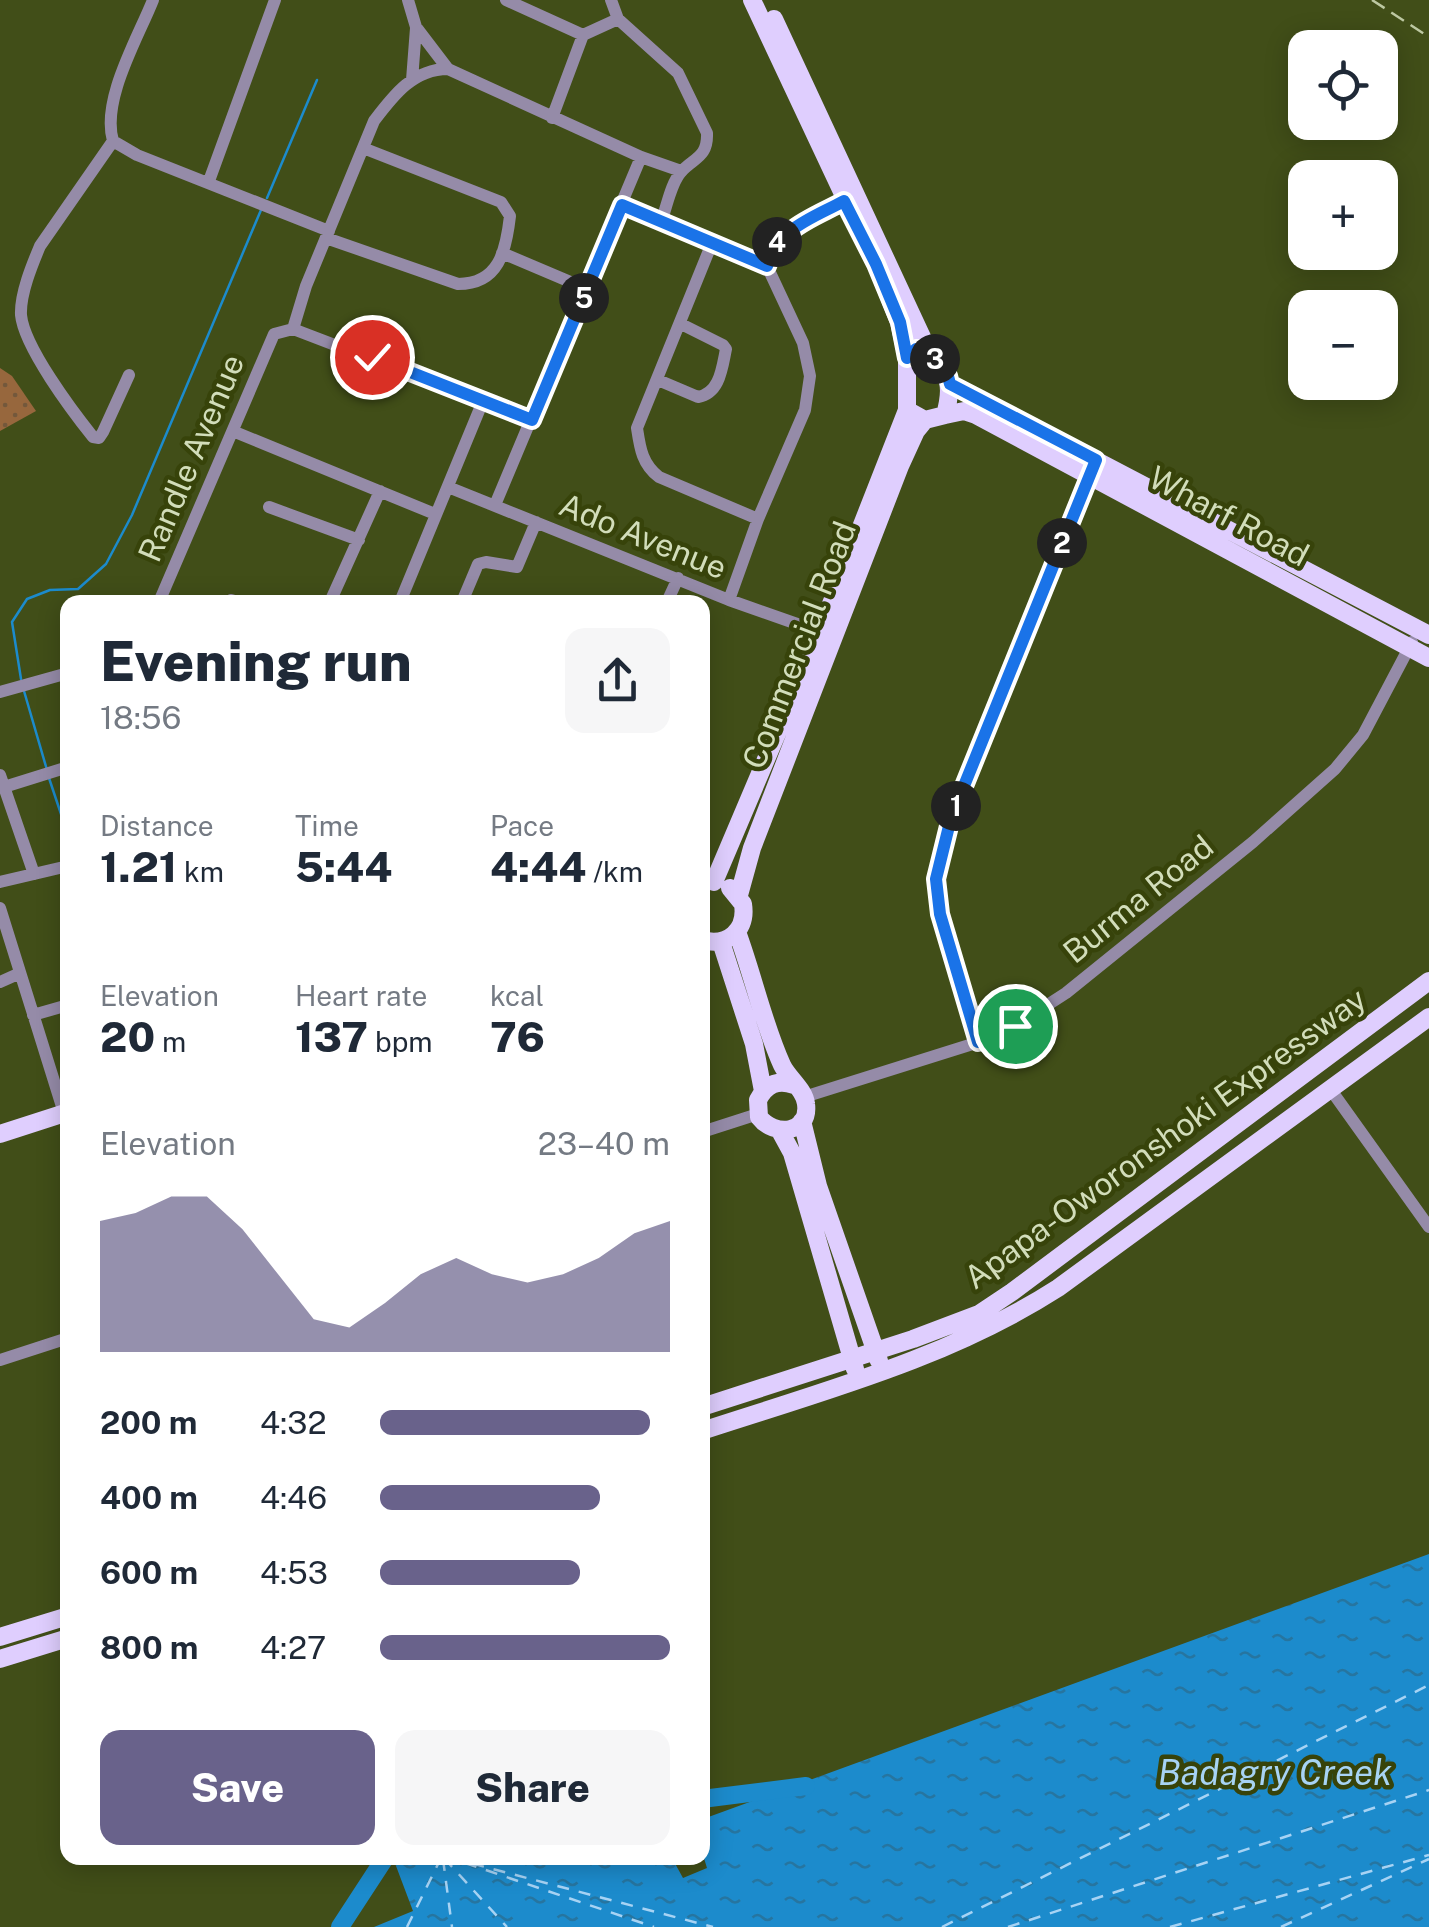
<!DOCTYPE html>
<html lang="en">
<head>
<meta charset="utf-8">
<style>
  :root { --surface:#fff; --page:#f6f6f7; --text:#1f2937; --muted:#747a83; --accent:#69628b }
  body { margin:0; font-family:"Public Sans",sans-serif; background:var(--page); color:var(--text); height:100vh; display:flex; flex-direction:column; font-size:38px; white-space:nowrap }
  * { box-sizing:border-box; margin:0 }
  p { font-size:32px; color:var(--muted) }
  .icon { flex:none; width:55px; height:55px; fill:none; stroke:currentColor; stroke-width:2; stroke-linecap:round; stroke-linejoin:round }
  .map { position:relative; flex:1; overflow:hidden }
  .details { position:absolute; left:60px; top:595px; width:650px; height:1270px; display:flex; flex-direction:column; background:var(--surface); border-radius:20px; box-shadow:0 5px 25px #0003 }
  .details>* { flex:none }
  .controls { position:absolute; left:1288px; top:30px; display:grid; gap:20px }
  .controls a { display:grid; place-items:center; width:110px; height:110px; border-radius:20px; background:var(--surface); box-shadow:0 5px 25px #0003; font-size:50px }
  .pin { position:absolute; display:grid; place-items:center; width:85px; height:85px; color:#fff; margin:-42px; border:5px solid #fff; border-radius:50%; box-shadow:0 2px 10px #0007 }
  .km { position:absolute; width:50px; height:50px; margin:-25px; border-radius:50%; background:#222; color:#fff; font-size:28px; line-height:50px; text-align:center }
  .round { display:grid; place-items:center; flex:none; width:105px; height:105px; border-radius:20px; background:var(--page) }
  .head { display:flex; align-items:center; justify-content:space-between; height:170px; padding:0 40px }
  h1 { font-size:55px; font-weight:800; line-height:75px }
  .stats { display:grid; grid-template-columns:repeat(3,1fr); gap:15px; height:170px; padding:10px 40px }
  .stats div { display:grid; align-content:center }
  .stats b { font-size:42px; font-weight:800 }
  .stats small { font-size:28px; font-weight:400 }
  .stats p { font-size:28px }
  .chart { height:280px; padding:20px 40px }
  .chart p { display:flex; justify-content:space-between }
  .chart svg { width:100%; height:180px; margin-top:10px; fill:var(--accent); opacity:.7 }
  .action { display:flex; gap:20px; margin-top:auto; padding:20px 40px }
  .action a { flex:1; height:115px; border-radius:20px; background:var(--accent); color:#fff; font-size:40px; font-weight:800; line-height:115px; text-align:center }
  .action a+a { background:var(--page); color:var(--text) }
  ul { padding:0 40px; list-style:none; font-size:32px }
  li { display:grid; grid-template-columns:160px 120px 1fr; align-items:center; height:75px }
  li i { height:25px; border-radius:12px; background:var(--accent) }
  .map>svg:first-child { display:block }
</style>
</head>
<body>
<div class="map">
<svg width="1429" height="1927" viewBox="0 0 1429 1927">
  <defs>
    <pattern id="park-dots" width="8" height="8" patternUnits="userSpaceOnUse" patternTransform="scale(2.5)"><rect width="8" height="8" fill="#97673d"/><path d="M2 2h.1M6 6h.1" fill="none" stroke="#74583b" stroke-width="1.8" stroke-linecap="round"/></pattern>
    <pattern id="water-ripples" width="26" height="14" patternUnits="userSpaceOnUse" patternTransform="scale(2.5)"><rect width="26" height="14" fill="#1c8bcc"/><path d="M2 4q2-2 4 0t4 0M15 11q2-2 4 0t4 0" fill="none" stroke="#2675a0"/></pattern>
  </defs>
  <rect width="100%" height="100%" fill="#414e18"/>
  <path fill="url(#park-dots)" d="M 0,368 L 12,376 L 36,411 L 0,431 Z"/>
  <path fill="url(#water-ripples)" d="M 1429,1554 L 1429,1927 L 374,1927 L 413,1911 L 393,1858 L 545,1858 L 549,1865 L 568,1858 L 672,1858 L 683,1878 L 707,1868 L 703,1855 L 703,1819 Z"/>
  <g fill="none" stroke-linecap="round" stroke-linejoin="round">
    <path stroke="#1c8bcc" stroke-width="2.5" d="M 267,198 L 317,80
      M 21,679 L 12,622 L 27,599 L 50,590 L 78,589 L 106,564 L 132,515 L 261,210
      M 24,691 L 47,770
      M 49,778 L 68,835"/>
    <path stroke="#1c8bcc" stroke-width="18" d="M 702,1799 L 806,1786
      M 340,1927 L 385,1858"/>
    <path stroke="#a7d3f4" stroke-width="2.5" stroke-dasharray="12 10" stroke-linecap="butt" d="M 444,1858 L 507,1927
      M 451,1858 L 713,1927
      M 443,1859 L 452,1927
      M 465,1863 L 654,1927
      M 407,1927 L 441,1858
      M 942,1927 L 1429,1685
      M 1008,1927 L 1429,1790
      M 1170,1927 L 1429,1855
      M 1281,1927 L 1429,1859"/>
    <path stroke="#958ba8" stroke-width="12" d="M 153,0 C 138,38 101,100 113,141 L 137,155 L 329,231
      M 408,0 L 416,27 L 448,69 L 641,157 L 681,171
      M 506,0 L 583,35
      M 611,0 L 618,19 L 678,73 L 707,133 C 708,158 693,158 681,172 C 671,183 667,206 662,219
      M 412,80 L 416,28
      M 552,118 L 583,35 L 618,19
      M 113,141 L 40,246 C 32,265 20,294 21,315 C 24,347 73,412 93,437 L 99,438 L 103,432 L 129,375
      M 209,181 L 275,0
      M 622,205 L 767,266 L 803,343 L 810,376 L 805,410 L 758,519 L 729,600
      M 326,238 L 458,284 C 499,284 506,251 510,216 L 501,202 L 363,148
      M 712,243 L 637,428 C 640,448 642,464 659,477 L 758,519
      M 502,253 L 587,289
      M 767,266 C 780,227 811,219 844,201
      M 293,329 L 306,286 L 374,121 C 393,96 413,69 448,69
      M 293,329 L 531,420
      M 658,380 L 698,397 C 720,393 722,368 726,349 L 723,345 L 681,324
      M 235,432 L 435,514
      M 448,487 L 729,600 L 820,632
      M 495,505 L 641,157
      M 269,507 L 359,540
      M 231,600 L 238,602
      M 159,602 L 274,334 L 293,329
      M 330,602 L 380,491
      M 400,602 L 483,401
      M 462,602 L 478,564 L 486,562 L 517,567 L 536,522
      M 667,602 L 678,578
      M 0,692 L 68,673
      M 0,775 L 34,874
      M 4,787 L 68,767
      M 0,882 L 68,866
      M 0,908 L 64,1113
      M 0,982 L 18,974
      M 33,1015 L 68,1005
      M 979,1042 C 964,993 936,931 936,880 C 937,859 945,838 951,818 L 1092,469
      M 1331,1090 L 1429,1227
      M 804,1097 L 979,1042 L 1015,1026 L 1066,993 L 1253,842 L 1335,769 L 1363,735 L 1412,642
      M 702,1132 L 758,1114
      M 0,1360 L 68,1338"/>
    <path stroke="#dfcefe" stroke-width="18" d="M 752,0 L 876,264 L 899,322 L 907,358
      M 774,19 L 928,350
      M 916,349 L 928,350 C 948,376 954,382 945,415 L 925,420 L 907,410 L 907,358 Z
      M 950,384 L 1429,635
      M 945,415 L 964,411 L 976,415 L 1429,658
      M 714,882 L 820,632 L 907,410
      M 739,895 L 752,848 L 900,466 L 916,431 L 925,420
      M 737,932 C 753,975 763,1023 782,1065 C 788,1078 805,1090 806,1104 C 810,1134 774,1137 759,1117 L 758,1100 C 766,1085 777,1079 794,1085
      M 702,940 C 728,947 747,930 743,904 L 730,888
      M 721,942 L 754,1044 L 763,1091
      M 802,1121 L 818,1186 L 879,1361
      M 780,1131 L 792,1153 L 855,1369
      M 0,1134 L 68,1112
      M 702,1407 L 913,1339 L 979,1314 L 1012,1292 L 1429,981
      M 702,1431 C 824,1391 949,1358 1058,1288 L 1429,1017
      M 0,1637 L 68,1616
      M 0,1659 L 68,1638"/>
    <path stroke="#bdc8a2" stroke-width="2.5" stroke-dasharray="15 8" stroke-linecap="butt" d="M 1372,0 L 1429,37"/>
  </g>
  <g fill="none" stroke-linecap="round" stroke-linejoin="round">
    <defs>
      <path id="route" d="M 372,357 L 532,420 L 622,205 L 767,266 C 780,227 811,219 844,201 L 876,264 L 900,322 L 907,358 L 916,349 L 928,350 L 948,376 L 950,384 L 1096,460 L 951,818 L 936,879 L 940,914 L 978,1042 L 1015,1026"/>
    </defs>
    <use href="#route" stroke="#fff" stroke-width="20"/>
    <use href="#route" stroke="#1a73e8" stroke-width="12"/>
  </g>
  <g text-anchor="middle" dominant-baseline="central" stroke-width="9" stroke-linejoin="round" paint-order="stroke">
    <g font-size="32" fill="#d2ddba" stroke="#37430a">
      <text transform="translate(191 458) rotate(-67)">Randle Avenue</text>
      <text transform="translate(1229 516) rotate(28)">Wharf Road</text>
      <text transform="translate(643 536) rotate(22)">Ado Avenue</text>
      <text transform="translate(799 645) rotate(-69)">Commercial Road</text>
      <text transform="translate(1138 899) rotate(-39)">Burma Road</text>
      <text transform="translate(1165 1138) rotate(-36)">Apapa-Oworonshoki Expressway</text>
    </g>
    <g font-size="35" font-style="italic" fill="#a7d3f4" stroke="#37430a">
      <text x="1275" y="1772">Badagry Creek</text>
    </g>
  </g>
</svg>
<div class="controls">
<a><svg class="icon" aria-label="locate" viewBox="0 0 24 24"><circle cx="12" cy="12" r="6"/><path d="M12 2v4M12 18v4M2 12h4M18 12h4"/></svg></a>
<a>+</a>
<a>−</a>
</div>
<div class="pin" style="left:1015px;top:1026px;background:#1e9e55"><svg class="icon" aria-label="arrive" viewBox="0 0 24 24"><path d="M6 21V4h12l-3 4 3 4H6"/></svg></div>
<div class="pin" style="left:372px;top:357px;background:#d93025"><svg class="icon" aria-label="check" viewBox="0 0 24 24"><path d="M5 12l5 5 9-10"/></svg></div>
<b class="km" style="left:956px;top:806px">1</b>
<b class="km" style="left:1062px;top:543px">2</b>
<b class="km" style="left:935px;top:359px">3</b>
<b class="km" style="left:777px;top:242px">4</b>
<b class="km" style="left:584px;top:298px">5</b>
<section class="details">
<div class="head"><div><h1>Evening run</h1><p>18:56</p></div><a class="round"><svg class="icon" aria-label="share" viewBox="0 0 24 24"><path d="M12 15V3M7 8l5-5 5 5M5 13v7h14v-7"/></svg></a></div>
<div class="stats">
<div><p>Distance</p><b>1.21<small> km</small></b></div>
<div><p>Time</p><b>5:44</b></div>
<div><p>Pace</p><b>4:44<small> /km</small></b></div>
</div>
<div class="stats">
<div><p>Elevation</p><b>20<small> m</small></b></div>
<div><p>Heart rate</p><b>137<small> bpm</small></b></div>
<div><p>kcal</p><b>76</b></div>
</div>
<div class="chart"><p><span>Elevation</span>23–40 m</p>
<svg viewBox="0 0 160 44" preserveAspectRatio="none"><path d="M0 44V12L10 10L20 6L30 6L40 14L50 25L60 36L70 38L80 32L90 25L100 21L110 25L120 27L130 25L140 21L150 15L160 12V44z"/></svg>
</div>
<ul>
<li><b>200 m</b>4:32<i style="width:93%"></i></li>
<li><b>400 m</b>4:46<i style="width:76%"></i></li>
<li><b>600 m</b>4:53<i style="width:69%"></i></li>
<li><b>800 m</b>4:27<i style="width:100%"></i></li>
</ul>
<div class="action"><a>Save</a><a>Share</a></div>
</section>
</div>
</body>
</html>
